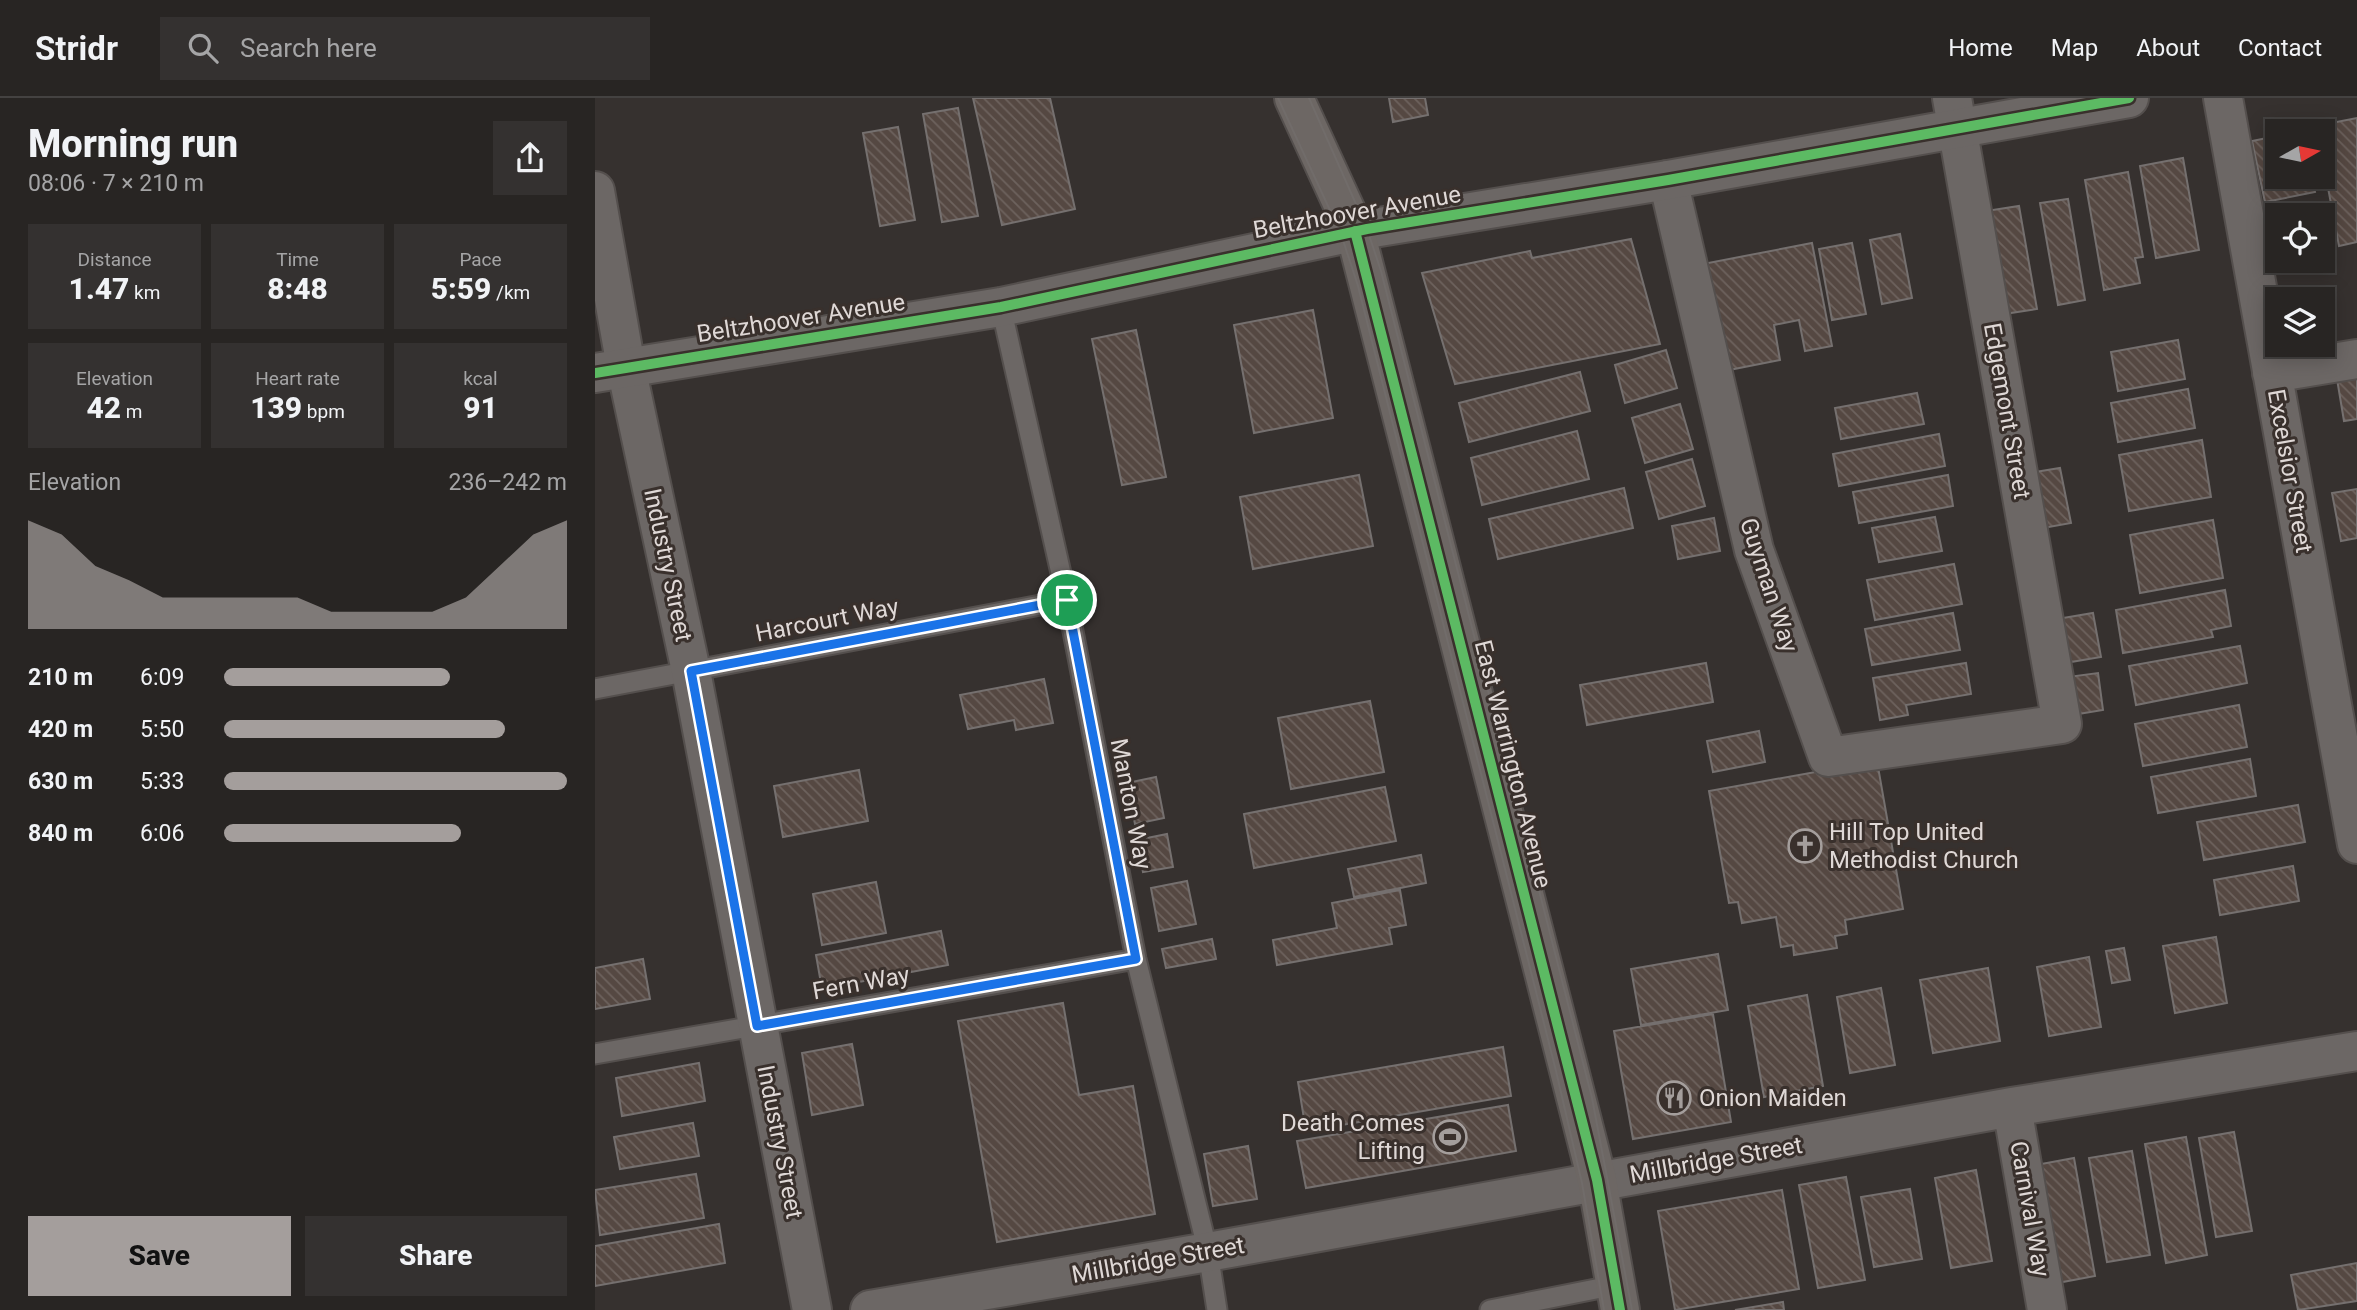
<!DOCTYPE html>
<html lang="en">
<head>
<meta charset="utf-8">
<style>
  :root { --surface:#282523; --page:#343130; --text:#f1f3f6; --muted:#a5a5a6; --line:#444241; --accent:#a49e9c }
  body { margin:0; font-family:Roboto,sans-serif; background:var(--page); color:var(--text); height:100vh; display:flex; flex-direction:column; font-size:26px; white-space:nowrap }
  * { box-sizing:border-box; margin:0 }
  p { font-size:23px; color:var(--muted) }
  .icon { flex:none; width:38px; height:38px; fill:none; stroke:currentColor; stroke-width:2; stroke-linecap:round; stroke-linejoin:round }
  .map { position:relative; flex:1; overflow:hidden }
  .drawer { display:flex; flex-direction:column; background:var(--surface); width:595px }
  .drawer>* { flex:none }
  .needle { width:46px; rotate:81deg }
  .controls { position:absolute; left:1670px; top:21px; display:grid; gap:14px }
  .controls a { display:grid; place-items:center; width:70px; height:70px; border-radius:0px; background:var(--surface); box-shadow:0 4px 18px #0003,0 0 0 2px var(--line); font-size:35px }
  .pin { position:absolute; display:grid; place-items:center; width:60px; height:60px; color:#fff; margin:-30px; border:4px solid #fff; border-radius:50%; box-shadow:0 2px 7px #0007 }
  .round { display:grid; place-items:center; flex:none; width:74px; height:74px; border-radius:0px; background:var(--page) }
  .head { display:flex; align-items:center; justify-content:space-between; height:119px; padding:0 28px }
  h1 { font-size:38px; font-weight:800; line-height:52px }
  .stats { display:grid; grid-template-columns:repeat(3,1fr); gap:10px; height:119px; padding:7px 28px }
  .stats div { display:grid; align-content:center; border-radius:0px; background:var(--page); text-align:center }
  .stats b { font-size:30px; font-weight:800 }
  .stats small { font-size:19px; font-weight:400 }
  .stats p { font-size:19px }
  .chart { height:196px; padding:14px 28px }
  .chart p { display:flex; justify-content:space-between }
  .chart svg { width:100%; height:126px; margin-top:7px; fill:var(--accent); opacity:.7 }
  .button { display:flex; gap:14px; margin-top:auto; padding:14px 28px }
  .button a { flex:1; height:80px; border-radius:0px; background:var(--accent); color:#111; font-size:28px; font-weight:800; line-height:80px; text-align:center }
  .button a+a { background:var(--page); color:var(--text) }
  ul { padding:0 28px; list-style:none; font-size:23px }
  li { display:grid; grid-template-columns:112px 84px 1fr; align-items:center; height:52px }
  li i { height:18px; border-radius:9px; background:var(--accent) }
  header { display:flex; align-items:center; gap:42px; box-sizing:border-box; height:98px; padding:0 35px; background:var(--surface); border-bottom:2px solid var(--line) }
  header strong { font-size:33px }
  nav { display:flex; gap:38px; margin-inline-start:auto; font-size:24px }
  .search { width:490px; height:63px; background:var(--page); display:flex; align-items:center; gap:18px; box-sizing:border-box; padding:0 24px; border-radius:0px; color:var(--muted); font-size:26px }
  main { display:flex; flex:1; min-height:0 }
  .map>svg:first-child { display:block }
</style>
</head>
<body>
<header>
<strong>Stridr</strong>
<div class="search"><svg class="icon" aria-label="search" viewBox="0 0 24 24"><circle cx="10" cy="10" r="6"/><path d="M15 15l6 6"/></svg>Search here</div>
<nav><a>Home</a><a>Map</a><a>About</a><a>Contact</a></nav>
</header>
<main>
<section class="drawer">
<div class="head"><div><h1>Morning run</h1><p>08:06 · 7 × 210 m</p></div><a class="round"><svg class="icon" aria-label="share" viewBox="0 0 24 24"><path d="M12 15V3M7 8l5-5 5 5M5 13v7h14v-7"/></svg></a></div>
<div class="stats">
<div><p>Distance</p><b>1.47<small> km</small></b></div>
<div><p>Time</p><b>8:48</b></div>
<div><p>Pace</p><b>5:59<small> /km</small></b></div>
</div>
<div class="stats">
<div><p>Elevation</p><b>42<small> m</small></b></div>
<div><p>Heart rate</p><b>139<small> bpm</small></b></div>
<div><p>kcal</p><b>91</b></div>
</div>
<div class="chart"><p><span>Elevation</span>236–242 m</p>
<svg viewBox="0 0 160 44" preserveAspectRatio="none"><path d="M0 44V6L10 11L20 22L30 27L40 33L50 33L60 33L70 33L80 33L90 38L100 38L110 38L120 38L130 33L140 22L150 11L160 6V44z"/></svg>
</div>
<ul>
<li><b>210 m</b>6:09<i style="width:66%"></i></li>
<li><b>420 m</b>5:50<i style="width:82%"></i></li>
<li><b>630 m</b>5:33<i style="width:100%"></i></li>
<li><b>840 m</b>6:06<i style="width:69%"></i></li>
</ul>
<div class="button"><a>Save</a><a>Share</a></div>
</section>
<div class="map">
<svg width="1762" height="1212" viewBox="0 0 1762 1212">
  <defs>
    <pattern id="building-back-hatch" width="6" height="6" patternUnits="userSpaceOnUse" patternTransform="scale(1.75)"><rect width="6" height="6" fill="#554842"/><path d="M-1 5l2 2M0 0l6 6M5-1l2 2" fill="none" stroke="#6d625d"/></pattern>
  </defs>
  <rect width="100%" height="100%" fill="#36312f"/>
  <path fill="url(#building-back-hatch)" stroke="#75706f" stroke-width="2" d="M 378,0 L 455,0 L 480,111 L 407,127 Z
    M 794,0 L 830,0 L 833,17 L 798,24 Z
    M 363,10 L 383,118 L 347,124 L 328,16 Z
    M 1762,20 L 1762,144 L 1744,148 L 1727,58 L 1727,33 L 1722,33 L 1721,28 Z
    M 303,29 L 320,122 L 285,128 L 268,35 Z
    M 1682,38 L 1682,79 L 1717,79 L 1720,94 L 1670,104 L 1657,43 Z
    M 1588,60 L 1604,152 L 1561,160 L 1545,68 Z
    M 1533,74 L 1548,159 L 1540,160 L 1545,185 L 1509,192 L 1490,82 Z
    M 1473,101 L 1490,202 L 1463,207 L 1445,105 Z
    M 1424,108 L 1442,211 L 1409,216 L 1391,113 Z
    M 1305,136 L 1317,200 L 1287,206 L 1275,142 Z
    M 1036,141 L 1065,246 L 860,286 L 827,175 L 935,153 L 937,160 Z
    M 1217,145 L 1237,248 L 1210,253 L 1204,222 L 1179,227 L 1185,262 L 1129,273 L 1108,166 Z
    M 1257,145 L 1271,216 L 1237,222 L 1224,151 Z
    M 718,212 L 738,320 L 659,335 L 639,227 Z
    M 541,232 L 571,379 L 527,387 L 497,241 Z
    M 1583,242 L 1590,281 L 1523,293 L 1516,254 Z
    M 1071,252 L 1082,290 L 1030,305 L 1020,267 Z
    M 985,274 L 995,313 L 874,344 L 864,305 Z
    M 1762,277 L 1762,321 L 1749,323 L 1742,281 Z
    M 1593,291 L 1600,330 L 1523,344 L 1516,305 Z
    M 1322,295 L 1329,326 L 1246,341 L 1240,310 Z
    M 1085,306 L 1098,351 L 1050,365 L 1037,320 Z
    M 982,333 L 994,381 L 887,407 L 876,360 Z
    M 1344,336 L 1350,368 L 1244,388 L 1238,356 Z
    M 1607,342 L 1616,399 L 1534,413 L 1524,357 Z
    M 1097,361 L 1110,408 L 1064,421 L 1051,374 Z
    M 1465,370 L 1476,425 L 1437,432 L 1428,376 Z
    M 764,377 L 778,448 L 658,471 L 645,399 Z
    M 1353,377 L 1358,408 L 1264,425 L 1258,394 Z
    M 1029,390 L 1038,430 L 903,461 L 894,421 Z
    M 1762,391 L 1762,440 L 1746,443 L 1737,395 Z
    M 1340,419 L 1347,453 L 1284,464 L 1277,430 Z
    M 1119,420 L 1125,453 L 1083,461 L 1077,428 Z
    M 1618,422 L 1628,480 L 1545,495 L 1535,437 Z
    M 1359,466 L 1367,506 L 1280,522 L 1272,482 Z
    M 1630,492 L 1636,528 L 1616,532 L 1618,539 L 1528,555 L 1521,512 Z
    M 1358,515 L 1365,552 L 1277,567 L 1270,531 Z
    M 1498,515 L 1506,559 L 1464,566 L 1456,522 Z
    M 1645,548 L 1652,585 L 1541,607 L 1534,568 Z
    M 1111,565 L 1118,604 L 992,627 L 985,587 Z
    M 1371,565 L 1376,596 L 1311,607 L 1313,617 L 1285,622 L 1278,580 Z
    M 1503,575 L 1508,612 L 1471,618 L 1465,580 Z
    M 449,581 L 458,625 L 421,632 L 419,622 L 373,631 L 365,597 Z
    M 775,603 L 789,674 L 696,691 L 683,620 Z
    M 1644,607 L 1652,649 L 1548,668 L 1540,626 Z
    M 1164,633 L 1170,664 L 1118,674 L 1112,643 Z
    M 1655,661 L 1661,698 L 1563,715 L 1556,679 Z
    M 1282,663 L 1308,811 L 1250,822 L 1252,836 L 1240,838 L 1242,850 L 1199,857 L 1198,847 L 1186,849 L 1181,819 L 1147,825 L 1143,804 L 1134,805 L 1114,693 Z
    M 264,672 L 273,723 L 188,739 L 179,688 Z
    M 561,679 L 569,720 L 540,726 L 532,685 Z
    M 790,689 L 801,743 L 659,770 L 649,716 Z
    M 1703,707 L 1710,744 L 1609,762 L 1602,724 Z
    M 572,736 L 578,769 L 548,774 L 542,742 Z
    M 826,757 L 831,785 L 759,799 L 753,771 Z
    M 1698,768 L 1704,803 L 1625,817 L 1619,782 Z
    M 592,783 L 601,826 L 564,833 L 556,790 Z
    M 281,784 L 291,835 L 227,847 L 218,796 Z
    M 805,792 L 811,827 L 794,830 L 797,846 L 682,867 L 678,842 L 742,830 L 737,805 Z
    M 346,833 L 353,867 L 227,891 L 221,857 Z
    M 1621,839 L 1632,905 L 1580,915 L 1568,848 Z
    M 617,841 L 621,861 L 571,870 L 567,851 Z
    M 1529,850 L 1535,882 L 1517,885 L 1511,853 Z
    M 1123,856 L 1133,912 L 1046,927 L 1036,871 Z
    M 1494,859 L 1506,929 L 1454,938 L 1442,869 Z
    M 48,861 L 55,901 L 0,911 L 0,870 Z
    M 1393,870 L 1405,943 L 1338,955 L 1325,882 Z
    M 1286,890 L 1300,967 L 1255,975 L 1242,899 Z
    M 1212,897 L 1228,988 L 1169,999 L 1153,908 Z
    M 468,905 L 484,997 L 538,988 L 560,1116 L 402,1144 L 363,923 Z
    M 1118,916 L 1136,1024 L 1038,1041 L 1019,933 Z
    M 257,946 L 268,1007 L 217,1017 L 207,955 Z
    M 908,949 L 916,998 L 711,1033 L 703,984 Z
    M 104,965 L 110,1003 L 27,1018 L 21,980 Z
    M 913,1007 L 921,1053 L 711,1090 L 702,1043 Z
    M 98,1025 L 104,1058 L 25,1071 L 19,1039 Z
    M 1639,1034 L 1657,1133 L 1621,1139 L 1604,1040 Z
    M 1591,1039 L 1612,1157 L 1571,1165 L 1550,1046 Z
    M 653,1048 L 662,1101 L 618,1108 L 609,1056 Z
    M 1537,1053 L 1555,1157 L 1512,1164 L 1494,1060 Z
    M 1479,1060 L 1500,1178 L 1457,1186 L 1436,1068 Z
    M 1381,1072 L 1397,1163 L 1356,1170 L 1340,1080 Z
    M 101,1076 L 109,1120 L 5,1137 L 0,1092 Z
    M 1251,1079 L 1270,1182 L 1223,1190 L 1204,1087 Z
    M 1315,1091 L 1327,1161 L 1279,1169 L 1266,1099 Z
    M 1187,1092 L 1204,1191 L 1080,1212 L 1063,1113 Z
    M 124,1126 L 130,1165 L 0,1188 L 0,1148 Z
    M 1762,1165 L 1762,1203 L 1703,1212 L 1696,1177 Z
    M 1188,1204 L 1189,1212 L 1140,1212 Z"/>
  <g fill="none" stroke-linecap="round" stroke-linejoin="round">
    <defs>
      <path id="service" d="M 406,209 L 472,502 L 541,861 L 613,1154 L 622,1212
        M 0,591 L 472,502
        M 0,956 L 541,861
        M 895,1212 L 1021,1187"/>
      <path id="minor" d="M 1628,0 L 1762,746
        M 1073,82 L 1159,452 L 1233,659 L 1467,626 L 1357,0
        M 0,93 L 31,269 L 96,573 L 217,1212
        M 1677,275 L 1762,261
        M 1417,1009 L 1452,1212
        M 275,1212 L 613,1154 L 1417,1009 L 1762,953"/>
      <path id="tertiary" d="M 0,275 L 406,209 L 772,131 L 1073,82 L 1534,0"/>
      <path id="secondary" d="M 699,0 L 760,133 L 1002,1082 L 1025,1212"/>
    </defs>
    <use href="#service" stroke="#544f4d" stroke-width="23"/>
    <use href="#minor" stroke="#544f4d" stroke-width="42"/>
    <use href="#tertiary" stroke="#544f4d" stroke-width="42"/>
    <use href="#secondary" stroke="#544f4d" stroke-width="42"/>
    <use href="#service" stroke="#6c6765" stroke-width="19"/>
    <use href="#minor" stroke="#6c6765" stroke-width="38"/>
    <use href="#tertiary" stroke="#6c6765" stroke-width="38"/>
    <use href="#secondary" stroke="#6d6764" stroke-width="38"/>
    <path stroke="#716c6a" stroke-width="2" d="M 683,0 L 746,136 L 763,188 L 961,973 L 987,1085 L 1009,1212
      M 714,0 L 772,131 L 786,173 L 997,1000 L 1037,1212"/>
    <defs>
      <path id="cycleway" d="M 760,133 L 1002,1082 L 1025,1212
        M 0,275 L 406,209 L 772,131 L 1073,82 L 1534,0"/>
    </defs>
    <use href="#cycleway" stroke="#39302c" stroke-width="15"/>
    <use href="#cycleway" stroke="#5cba63" stroke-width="10"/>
  </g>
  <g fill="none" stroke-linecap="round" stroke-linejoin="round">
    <defs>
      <path id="route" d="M 472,502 L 541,861 L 162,928 L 96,573 Z"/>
    </defs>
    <use href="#route" stroke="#fff" stroke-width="14"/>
    <use href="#route" stroke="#1a73e8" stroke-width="9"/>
  </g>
  <defs>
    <symbol id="church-ring" viewBox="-11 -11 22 22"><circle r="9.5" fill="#39302c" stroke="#a49e9c" stroke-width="1.5"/><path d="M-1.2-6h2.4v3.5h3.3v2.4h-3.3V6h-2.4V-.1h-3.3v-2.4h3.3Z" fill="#a49e9c"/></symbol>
    <symbol id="restaurant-ring" viewBox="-11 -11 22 22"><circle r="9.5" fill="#39302c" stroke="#a49e9c" stroke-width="1.5"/><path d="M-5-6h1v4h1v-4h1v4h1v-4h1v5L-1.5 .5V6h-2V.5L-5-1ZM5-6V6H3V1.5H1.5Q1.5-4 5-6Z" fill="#a49e9c"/></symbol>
    <symbol id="stadium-ring" viewBox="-11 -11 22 22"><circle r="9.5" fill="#39302c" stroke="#a49e9c" stroke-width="1.5"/><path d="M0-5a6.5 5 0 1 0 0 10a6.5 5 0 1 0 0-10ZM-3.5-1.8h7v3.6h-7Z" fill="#a49e9c"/></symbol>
  </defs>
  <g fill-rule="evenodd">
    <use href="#church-ring" x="1191" y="729" width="38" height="38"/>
    <use href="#restaurant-ring" x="1060" y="981" width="38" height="38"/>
    <use href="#stadium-ring" x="836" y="1020" width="38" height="38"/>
  </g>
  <g text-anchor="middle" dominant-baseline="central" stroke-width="6" stroke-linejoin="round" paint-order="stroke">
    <g font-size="24" fill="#dfd8d6" stroke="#39302c">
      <text transform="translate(762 114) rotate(-10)">Beltzhoover Avenue</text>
      <text transform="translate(206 220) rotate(-9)">Beltzhoover Avenue</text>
      <text transform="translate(1412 313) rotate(80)">Edgemont Street</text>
      <text transform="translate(1695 373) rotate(80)">Excelsior Street</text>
      <text transform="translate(73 467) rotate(78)">Industry Street</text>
      <text transform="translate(1174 487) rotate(72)">Guyman Way</text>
      <text transform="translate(232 522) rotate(-11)">Harcourt Way</text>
      <text transform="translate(918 666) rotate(76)">East Warrington Avenue</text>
      <text transform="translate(536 706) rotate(79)">Manton Way</text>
      <text transform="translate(266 885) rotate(-10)">Fern Way</text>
      <text transform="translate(185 1044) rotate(79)">Industry Street</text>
      <text transform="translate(1121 1062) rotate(-10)">Millbridge Street</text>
      <text transform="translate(1435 1111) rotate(80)">Carnival Way</text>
      <text transform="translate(563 1162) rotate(-10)">Millbridge Street</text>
    </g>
    <g font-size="24" fill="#dfd8d6" stroke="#39302c" text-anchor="start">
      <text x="1234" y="734">Hill Top United<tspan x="1234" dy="28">Methodist Church</tspan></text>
      <text x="1104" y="1000">Onion Maiden</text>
      <text x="830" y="1025" text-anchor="end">Death Comes<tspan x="830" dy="28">Lifting</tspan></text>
    </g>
  </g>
</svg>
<div class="controls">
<a><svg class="needle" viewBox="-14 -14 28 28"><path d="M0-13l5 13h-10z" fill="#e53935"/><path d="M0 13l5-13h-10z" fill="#a5a5a6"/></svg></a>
<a><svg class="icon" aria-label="locate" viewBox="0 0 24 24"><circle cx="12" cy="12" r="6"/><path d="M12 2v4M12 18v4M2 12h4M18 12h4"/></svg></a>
<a><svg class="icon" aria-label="layers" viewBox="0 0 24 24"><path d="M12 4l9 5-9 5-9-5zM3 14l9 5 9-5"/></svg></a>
</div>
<div class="pin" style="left:472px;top:502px;background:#1e9e55"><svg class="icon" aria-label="arrive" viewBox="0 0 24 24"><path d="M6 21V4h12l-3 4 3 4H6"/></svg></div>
</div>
</main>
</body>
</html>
